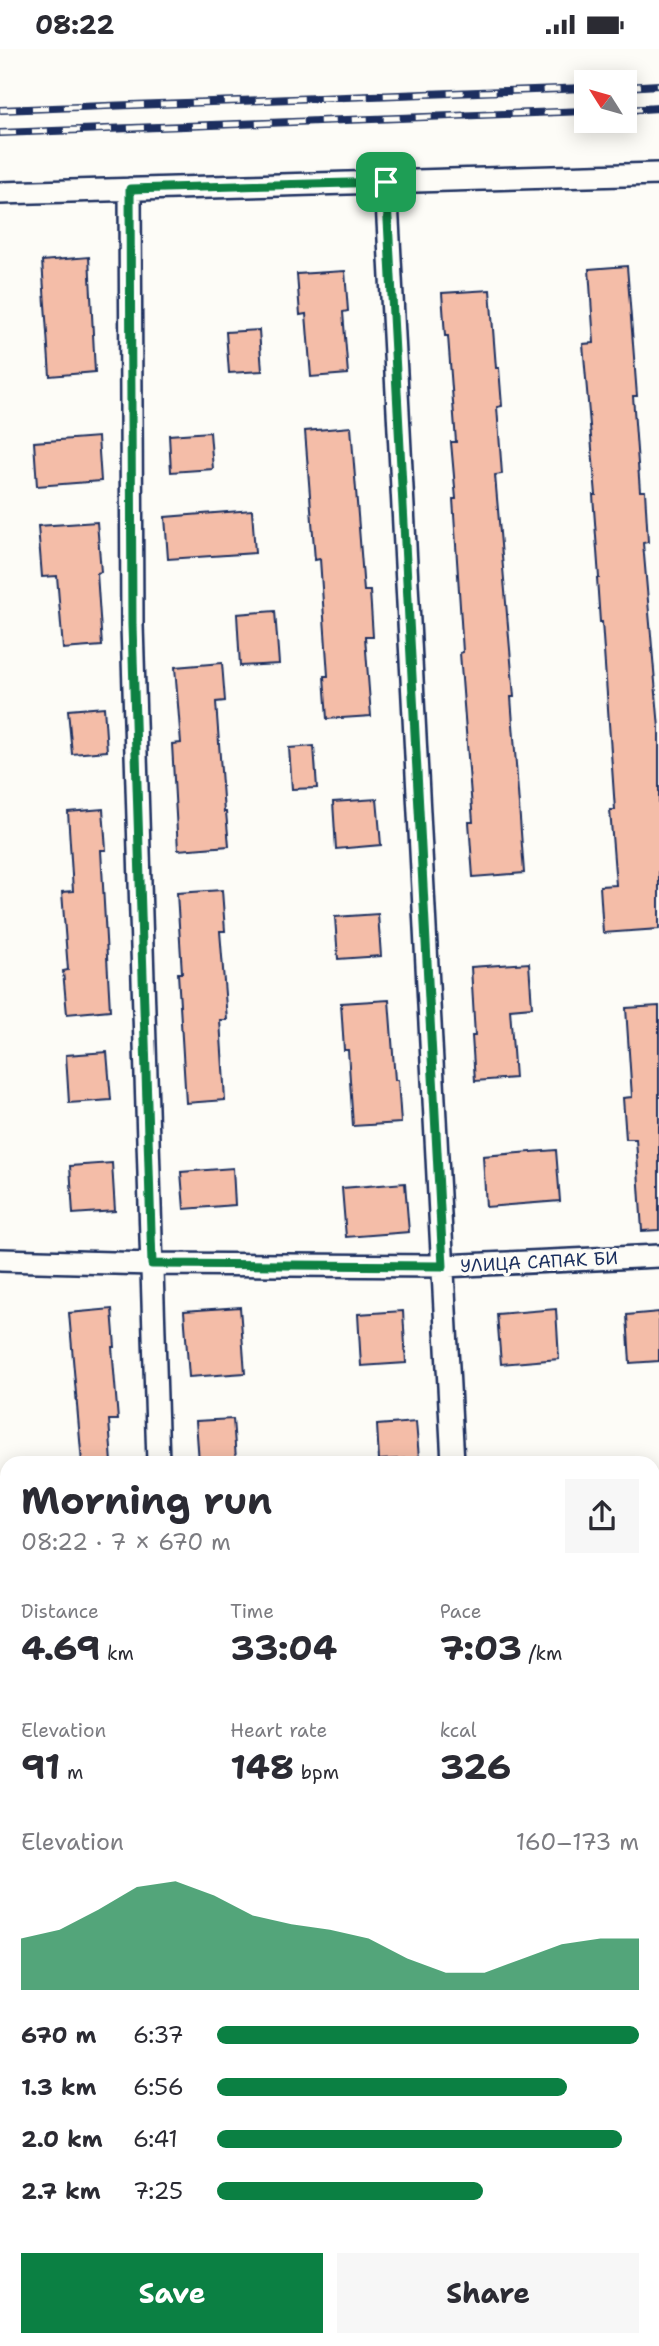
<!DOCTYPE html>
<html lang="en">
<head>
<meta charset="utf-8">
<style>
  :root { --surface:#fff; --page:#f7f7f7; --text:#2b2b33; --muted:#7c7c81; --accent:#0b8043 }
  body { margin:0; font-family:"Shantell Sans",sans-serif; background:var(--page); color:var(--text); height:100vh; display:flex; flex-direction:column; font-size:26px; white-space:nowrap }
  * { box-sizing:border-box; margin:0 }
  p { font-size:23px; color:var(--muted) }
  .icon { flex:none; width:38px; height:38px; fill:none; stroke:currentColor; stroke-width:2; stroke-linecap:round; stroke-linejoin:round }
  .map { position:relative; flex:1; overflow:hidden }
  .side { position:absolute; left:0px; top:1407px; width:660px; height:891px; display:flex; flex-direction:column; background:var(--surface); border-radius:21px 21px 0 0; box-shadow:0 4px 18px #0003 }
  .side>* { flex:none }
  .needle { width:46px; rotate:307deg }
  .buttons { position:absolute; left:574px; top:21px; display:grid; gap:14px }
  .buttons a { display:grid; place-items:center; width:63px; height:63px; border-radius:0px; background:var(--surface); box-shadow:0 4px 18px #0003; font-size:35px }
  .pin { position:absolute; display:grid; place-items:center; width:60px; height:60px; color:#fff; margin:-30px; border-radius:14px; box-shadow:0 4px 10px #0006 }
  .round { display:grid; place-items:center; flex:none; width:74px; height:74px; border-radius:0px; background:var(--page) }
  .summary { display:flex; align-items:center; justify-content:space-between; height:119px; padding:0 21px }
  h1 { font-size:38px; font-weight:700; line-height:52px }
  .stats { display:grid; grid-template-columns:repeat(3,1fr); gap:10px; height:119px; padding:7px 21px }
  .stats div { display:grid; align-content:center }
  .stats b { font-size:35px; font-weight:700 }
  .stats small { font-size:19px; font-weight:400 }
  .stats p { font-size:19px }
  .chart { height:196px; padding:14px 21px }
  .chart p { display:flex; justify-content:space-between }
  .chart svg { width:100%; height:126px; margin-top:7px; fill:var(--accent); opacity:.7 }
  .cta { display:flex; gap:14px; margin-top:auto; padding:14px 21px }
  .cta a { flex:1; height:80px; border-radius:0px; background:var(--accent); color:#fff; font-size:28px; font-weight:700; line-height:80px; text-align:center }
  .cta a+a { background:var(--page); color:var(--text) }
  ul { padding:0 21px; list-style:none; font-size:23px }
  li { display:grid; grid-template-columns:112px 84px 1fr; align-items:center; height:52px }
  li i { height:18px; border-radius:9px; background:var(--accent) }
  .status { display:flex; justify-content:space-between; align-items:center; height:49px; padding:0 35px; background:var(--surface); direction:ltr }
  .status svg { height:19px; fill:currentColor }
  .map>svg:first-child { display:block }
</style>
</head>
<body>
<div class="status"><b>08:22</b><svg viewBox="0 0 49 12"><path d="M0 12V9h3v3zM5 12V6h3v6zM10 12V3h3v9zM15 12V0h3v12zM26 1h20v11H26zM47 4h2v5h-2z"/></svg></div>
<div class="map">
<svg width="659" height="2297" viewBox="0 0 659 2297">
  <rect width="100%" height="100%" fill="#fdfcf7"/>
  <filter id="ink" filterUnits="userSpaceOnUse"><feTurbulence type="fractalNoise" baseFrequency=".0143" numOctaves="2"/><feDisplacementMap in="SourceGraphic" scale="14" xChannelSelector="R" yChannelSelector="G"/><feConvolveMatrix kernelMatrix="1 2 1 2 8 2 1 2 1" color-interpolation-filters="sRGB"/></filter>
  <g filter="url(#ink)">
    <path fill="#f4bda8" stroke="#1b2f5e" stroke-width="2" d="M 89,208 L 95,323 L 50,327 L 42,212 Z
      M 627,217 L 637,347 L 633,347 L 640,442 L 645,442 L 648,493 L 643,494 L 659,679 L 659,880 L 603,884 L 600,837 L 616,836 L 610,761 L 615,761 L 602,573 L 600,573 L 597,529 L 599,529 L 593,446 L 596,446 L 583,295 L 594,294 L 589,220 Z
      M 345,222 L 348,262 L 343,263 L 348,325 L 311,328 L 306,265 L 300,266 L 297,225 Z
      M 490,241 L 496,319 L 499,319 L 502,357 L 497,358 L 502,425 L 495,426 L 510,600 L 514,648 L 511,648 L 524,824 L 473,828 L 469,773 L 473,773 L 460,604 L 463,603 L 453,450 L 456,450 L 451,393 L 456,393 L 448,287 L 445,287 L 442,244 Z
      M 259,281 L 262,322 L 229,324 L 226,283 Z
      M 351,378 L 364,542 L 370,542 L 373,588 L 365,588 L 371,667 L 327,670 L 324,627 L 328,627 L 320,510 L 315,511 L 305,382 Z
      M 210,383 L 213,420 L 171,423 L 169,386 Z
      M 98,388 L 101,432 L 37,437 L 34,393 Z
      M 252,461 L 255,504 L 168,510 L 165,468 Z
      M 97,473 L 101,523 L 97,524 L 102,597 L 63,600 L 57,527 L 42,528 L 38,477 Z
      M 275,562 L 279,615 L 240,617 L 237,565 Z
      M 222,614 L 225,652 L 216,653 L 224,763 L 226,763 L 229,797 L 178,801 L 172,695 L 181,694 L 175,618 Z
      M 104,658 L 107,702 L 72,705 L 68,661 Z
      M 314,697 L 317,739 L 292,740 L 289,699 Z
      M 377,750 L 381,796 L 336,800 L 333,753 Z
      M 103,760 L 106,801 L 101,801 L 110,961 L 67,965 L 63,922 L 68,921 L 62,843 L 73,842 L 68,763 Z
      M 222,841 L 225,882 L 220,882 L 227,971 L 220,971 L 225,1051 L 186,1054 L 178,924 L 182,924 L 177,844 Z
      M 378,865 L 381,907 L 338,910 L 335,868 Z
      M 529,914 L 532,958 L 510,960 L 515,1029 L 475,1032 L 472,987 L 475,987 L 471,918 Z
      M 389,951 L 395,1031 L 398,1031 L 401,1074 L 353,1077 L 348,1001 L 344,1001 L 341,954 Z
      M 659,957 L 659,1181 L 642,1182 L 636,1090 L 626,1090 L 623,1049 L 632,1048 L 626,959 Z
      M 107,1003 L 111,1051 L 69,1054 L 66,1006 Z
      M 556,1101 L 560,1152 L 486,1158 L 483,1107 Z
      M 112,1114 L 115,1162 L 73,1165 L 70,1117 Z
      M 233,1119 L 235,1156 L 184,1160 L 181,1123 Z
      M 405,1134 L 409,1183 L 346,1188 L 342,1139 Z
      M 240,1258 L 245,1324 L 189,1328 L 184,1262 Z
      M 112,1260 L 115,1298 L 112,1298 L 118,1371 L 109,1371 L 112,1414 L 82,1414 L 69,1264 Z
      M 556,1260 L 559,1310 L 501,1315 L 497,1265 Z
      M 403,1262 L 406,1314 L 361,1317 L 358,1265 Z
      M 659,1263 L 659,1312 L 630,1314 L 627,1266 Z
      M 233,1370 L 236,1410 L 199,1413 L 196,1372 Z
      M 416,1373 L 419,1409 L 379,1411 L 377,1376 Z"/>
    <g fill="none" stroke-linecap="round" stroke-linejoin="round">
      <defs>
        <path id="minor" d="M 386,133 L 453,1414
          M 130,140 L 132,576 L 158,1414
          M 0,144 L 659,125
          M 0,1211 L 152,1215 L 443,1217 L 659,1207
          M 509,2291 L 509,2297"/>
        <path id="tertiary" d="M 653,2280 L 659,2279
          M 94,2297 L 307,2291"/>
      </defs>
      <use href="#minor" stroke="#1b2f5e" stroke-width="26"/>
      <use href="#tertiary" stroke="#1b2f5e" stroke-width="33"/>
      <use href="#minor" stroke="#fdfcf7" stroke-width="21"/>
      <use href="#tertiary" stroke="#fdfcf7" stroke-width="28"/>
      <defs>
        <path id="rail" d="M 625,38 L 659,36
          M 0,61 L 586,39
          M 625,61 L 659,59
          M 0,84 L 586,62"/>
      </defs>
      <use href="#rail" stroke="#1b2f5e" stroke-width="8"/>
      <use href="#rail" stroke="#fdfcf7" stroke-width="5" stroke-dasharray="16" stroke-linecap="butt"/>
    </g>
  </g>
  <g fill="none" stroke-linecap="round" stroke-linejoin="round" filter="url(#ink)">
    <defs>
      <path id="route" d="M 386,133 L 443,1217 L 152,1215 L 132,576 L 130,140 Z"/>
    </defs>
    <use href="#route" stroke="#fff" stroke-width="14"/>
    <use href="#route" stroke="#0b8043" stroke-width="9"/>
  </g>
  <g text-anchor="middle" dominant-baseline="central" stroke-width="7" stroke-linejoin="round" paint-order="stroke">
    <g font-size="18" fill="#1b2f5e" stroke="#fdfcf7">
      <text transform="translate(539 1213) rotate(-3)">УЛИЦА САПАК БИ</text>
    </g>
  </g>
</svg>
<div class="buttons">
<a><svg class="needle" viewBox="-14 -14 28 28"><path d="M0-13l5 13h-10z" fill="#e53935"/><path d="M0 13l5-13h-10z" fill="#7c7c81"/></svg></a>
</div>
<div class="pin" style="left:386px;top:133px;background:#1e9e55"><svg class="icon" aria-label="arrive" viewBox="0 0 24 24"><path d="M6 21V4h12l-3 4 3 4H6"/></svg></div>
<section class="side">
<div class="summary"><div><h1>Morning run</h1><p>08:22 · 7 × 670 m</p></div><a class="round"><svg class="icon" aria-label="share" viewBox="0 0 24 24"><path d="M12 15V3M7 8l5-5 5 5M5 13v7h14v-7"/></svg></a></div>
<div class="stats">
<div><p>Distance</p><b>4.69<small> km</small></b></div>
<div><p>Time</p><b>33:04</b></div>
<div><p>Pace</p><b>7:03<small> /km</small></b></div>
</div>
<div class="stats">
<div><p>Elevation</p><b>91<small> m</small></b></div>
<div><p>Heart rate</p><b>148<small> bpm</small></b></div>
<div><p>kcal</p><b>326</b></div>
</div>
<div class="chart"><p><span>Elevation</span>160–173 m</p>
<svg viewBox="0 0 160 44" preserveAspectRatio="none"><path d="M0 44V26L10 23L20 16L30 8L40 6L50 11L60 18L70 21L80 23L90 26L100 33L110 38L120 38L130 33L140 28L150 26L160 26V44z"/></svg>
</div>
<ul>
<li><b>670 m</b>6:37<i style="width:100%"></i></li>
<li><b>1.3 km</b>6:56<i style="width:83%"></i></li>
<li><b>2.0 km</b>6:41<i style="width:96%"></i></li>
<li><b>2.7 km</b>7:25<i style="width:63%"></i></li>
</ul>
<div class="cta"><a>Save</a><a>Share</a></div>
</section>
</div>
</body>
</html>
